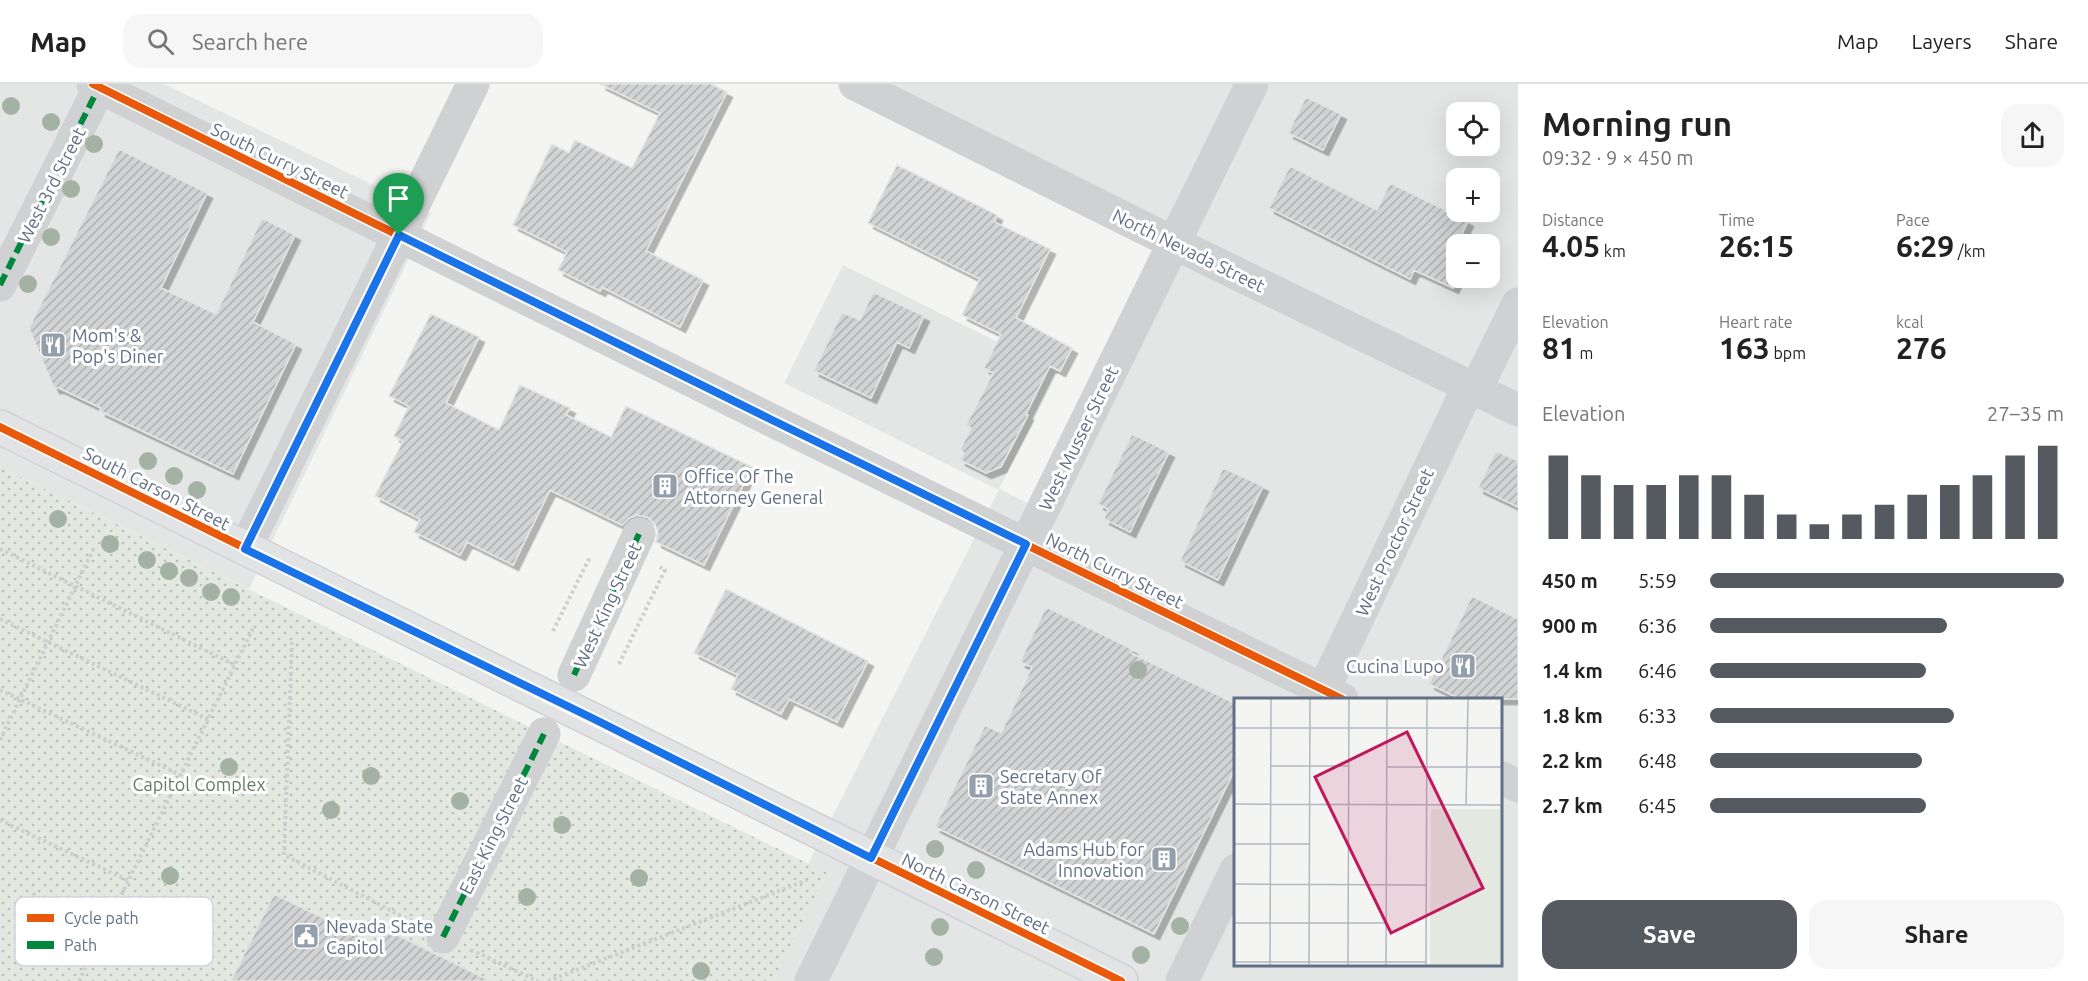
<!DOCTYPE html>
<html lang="en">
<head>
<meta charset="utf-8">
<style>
  :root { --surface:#fff; --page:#f6f6f6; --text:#222; --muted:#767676; --line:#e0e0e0; --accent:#555a60 }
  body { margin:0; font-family:Ubuntu,sans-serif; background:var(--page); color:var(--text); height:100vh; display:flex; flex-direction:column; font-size:22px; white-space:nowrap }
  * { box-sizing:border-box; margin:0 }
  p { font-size:20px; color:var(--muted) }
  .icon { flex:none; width:33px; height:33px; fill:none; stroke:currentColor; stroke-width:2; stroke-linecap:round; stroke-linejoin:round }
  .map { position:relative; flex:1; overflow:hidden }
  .drawer { display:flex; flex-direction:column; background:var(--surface); width:570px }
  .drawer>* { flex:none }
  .tools { position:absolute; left:1446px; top:18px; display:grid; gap:12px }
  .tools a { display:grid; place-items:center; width:54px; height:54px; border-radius:12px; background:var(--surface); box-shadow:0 6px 24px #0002; font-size:30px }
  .pin { position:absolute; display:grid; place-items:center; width:51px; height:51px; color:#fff; margin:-62px -26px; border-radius:50% 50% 50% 0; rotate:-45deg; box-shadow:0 0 6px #0007 }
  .pin .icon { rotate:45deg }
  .round { display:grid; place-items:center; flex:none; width:63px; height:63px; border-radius:18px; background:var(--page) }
  .headline { display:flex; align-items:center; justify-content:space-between; height:102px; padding:0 24px }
  h1 { font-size:33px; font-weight:700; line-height:45px }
  .stats { display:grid; grid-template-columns:repeat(3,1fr); gap:9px; height:102px; padding:6px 24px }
  .stats div { display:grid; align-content:center }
  .stats b { font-size:30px; font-weight:700 }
  .stats small { font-size:16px; font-weight:400 }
  .stats p { font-size:16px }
  .chart { height:168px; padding:12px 24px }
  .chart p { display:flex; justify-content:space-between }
  .chart svg { width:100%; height:108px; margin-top:6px; stroke:var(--accent); stroke-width:6 }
  .primary-button { display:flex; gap:12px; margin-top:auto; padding:12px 24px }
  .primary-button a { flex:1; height:69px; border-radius:18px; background:var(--accent); color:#fff; font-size:24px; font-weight:700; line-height:69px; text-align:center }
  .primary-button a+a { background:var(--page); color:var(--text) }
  ul { padding:0 24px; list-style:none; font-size:20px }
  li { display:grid; grid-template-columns:96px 72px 1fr; align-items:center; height:45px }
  li i { height:15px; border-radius:8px; background:var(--accent) }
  header { display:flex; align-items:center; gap:36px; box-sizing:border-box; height:84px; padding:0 30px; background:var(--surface); border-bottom:2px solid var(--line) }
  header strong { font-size:28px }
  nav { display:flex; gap:33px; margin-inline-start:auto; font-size:21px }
  .search { width:420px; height:54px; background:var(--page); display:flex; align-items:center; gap:15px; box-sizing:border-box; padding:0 21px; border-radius:18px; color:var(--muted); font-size:22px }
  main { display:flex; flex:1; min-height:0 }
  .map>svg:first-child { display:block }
</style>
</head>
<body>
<header>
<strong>Map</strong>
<div class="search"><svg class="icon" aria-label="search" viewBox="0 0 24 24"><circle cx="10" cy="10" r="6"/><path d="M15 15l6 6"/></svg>Search here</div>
<nav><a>Map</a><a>Layers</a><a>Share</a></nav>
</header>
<main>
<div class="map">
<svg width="1518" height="897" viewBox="0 0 1518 897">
  <defs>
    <pattern id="park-dots" width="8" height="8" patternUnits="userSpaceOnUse" patternTransform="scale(1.5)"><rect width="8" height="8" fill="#e3e8e1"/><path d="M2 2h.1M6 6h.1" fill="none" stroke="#bbc0bc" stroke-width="1.8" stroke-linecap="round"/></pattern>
    <pattern id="building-hatch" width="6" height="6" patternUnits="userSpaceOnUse" patternTransform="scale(1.5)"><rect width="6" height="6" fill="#d2d3d4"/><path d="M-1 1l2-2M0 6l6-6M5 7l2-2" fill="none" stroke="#aeb0b2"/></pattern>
    <filter id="shadow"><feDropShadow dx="5.5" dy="5.5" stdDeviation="0" flood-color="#0004"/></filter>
  </defs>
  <rect width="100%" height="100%" fill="#f4f5f3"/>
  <path fill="#e4e6e5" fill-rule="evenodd" d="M 0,0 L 164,0 L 431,129 L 249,505 L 0,383 Z
    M 863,0 L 1518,0 L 1518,897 L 773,897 L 827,789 L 808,780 L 999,406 L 784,299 L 843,181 L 1058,288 L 999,405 L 1042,426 L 1174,159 ZM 1456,28 L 1490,28 L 1490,62 L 1456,62 ZM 1456,94 L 1490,94 L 1490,128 L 1456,128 ZM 1456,160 L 1490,160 L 1490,194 L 1456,194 ZM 1236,615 L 1502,615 L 1502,880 L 1236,880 Z"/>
  <path fill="url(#park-dots)" d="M 0,383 L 827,789 L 773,897 L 0,897 Z"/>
  <path fill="url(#building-hatch)" stroke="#e4e4e2" stroke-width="1.5" filter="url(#shadow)" d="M 600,0 L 711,0 L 727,8 L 646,167 L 703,196 L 680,243 L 602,203 L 600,207 L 558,186 L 567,168 L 513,141 L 552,60 L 569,69 L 575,56 L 632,84 L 660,29 Z
    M 1306,13 L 1341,30 L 1323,66 L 1288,49 Z
    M 119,65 L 207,109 L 161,204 L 216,230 L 262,134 L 295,151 L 253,238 L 296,260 L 233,390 L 100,327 L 101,324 L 59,304 L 54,304 L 29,244 Z
    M 897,81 L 997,131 L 994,138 L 1050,165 L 1016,234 L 1072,264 L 1060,287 L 1050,282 L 1026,330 L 1028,331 L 1001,383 L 986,389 L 960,376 L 964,369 L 960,366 L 971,344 L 966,341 L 993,289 L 984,284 L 1001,250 L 962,231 L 980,195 L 868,139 Z
    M 1290,82 L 1377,126 L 1390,99 L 1468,137 L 1458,158 L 1463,160 L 1456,160 L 1458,194 L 1453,204 L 1414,186 L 1410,195 L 1269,124 Z
    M 873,208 L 924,232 L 909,264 L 897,258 L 871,314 L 814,287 L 842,228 L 860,236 Z
    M 431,230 L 479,253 L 446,319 L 499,346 L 520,301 L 570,324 L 566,331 L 611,353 L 626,322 L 752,383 L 704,481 L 656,458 L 658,448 L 655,440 L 647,433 L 637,431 L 629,434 L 622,441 L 550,406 L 513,481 L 467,458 L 460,471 L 414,448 L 420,435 L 375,412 L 403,357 L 394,352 L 409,322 L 389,312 Z
    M 1132,350 L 1169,368 L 1130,448 L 1104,435 L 1108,425 L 1098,420 Z
    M 1496,367 L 1518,377 L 1518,423 L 1478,404 Z
    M 1223,384 L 1263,402 L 1218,496 L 1180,477 Z
    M 726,505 L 868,577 L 837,638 L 789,615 L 781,630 L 731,605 L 738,591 L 694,569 Z
    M 1472,512 L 1518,535 L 1518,615 L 1460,615 L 1429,600 Z
    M 1046,523 L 1132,565 L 1131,569 L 1236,620 L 1236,683 L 1154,850 L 935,743 L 985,641 L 1001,649 L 1032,583 L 1020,578 Z
    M 274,810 L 376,860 L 383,844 L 490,897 L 231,897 Z"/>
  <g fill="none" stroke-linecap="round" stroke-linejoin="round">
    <defs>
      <path id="major" d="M 0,343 L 1121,897"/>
    </defs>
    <use href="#major" stroke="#d0d2d3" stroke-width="36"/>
    <path stroke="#cecece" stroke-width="4" stroke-dasharray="3 3" stroke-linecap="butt" d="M 0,465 L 235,581
      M 0,535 L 208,635
      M 553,547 L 590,473
      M 292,558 L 284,771 L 415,839
      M 619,580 L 665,486 L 660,483
      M 0,606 L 181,691
      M 0,656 L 94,464
      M 0,736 L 129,797
      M 33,809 L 92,872
      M 471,866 L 538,897
      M 79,897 L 254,542
      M 548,897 L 807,796"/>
    <path stroke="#d0d1d2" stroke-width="33" d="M 93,0 L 769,335 L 1342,615
      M 855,0 L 1174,159 L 1518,326
      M 0,201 L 101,0
      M 1476,305 L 1518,220
      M 245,465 L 473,0
      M 574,591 L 639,450
      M 1319,615 L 1469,302
      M 1502,694 L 1518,702
      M 443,853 L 544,650
      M 811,897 L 1252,0
      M 1182,897 L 1236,786"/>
    <use href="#major" stroke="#e2e3e4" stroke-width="33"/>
    <path stroke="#00873e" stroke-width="6" stroke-dasharray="12 6" stroke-linecap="butt" d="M 0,201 L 99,3
      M 574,591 L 639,450
      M 443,853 L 544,650"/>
    <defs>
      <path id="cycleway" d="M 93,0 L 769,335 L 1342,615
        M 0,343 L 1121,897"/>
    </defs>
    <use href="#cycleway" stroke="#fff" stroke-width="11"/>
    <use href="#cycleway" stroke="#e8590c" stroke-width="8"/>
  </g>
  <g fill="#a4b2a3">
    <circle cx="11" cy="22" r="9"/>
    <circle cx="51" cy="38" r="9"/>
    <circle cx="94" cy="60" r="9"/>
    <circle cx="71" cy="105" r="9"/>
    <circle cx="51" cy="153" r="9"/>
    <circle cx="28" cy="200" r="9"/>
    <circle cx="148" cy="377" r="9"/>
    <circle cx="174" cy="392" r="9"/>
    <circle cx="197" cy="406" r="9"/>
    <circle cx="58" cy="435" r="9"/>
    <circle cx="110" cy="460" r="9"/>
    <circle cx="147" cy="476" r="9"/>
    <circle cx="169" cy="487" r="9"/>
    <circle cx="189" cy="494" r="9"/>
    <circle cx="211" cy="508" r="9"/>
    <circle cx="231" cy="513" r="9"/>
    <circle cx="1138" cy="586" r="9"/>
    <circle cx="229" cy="683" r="9"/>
    <circle cx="371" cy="692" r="9"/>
    <circle cx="460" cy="717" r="9"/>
    <circle cx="331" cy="726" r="9"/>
    <circle cx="562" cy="741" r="9"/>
    <circle cx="935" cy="765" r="9"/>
    <circle cx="976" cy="786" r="9"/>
    <circle cx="170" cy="792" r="9"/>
    <circle cx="639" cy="794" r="9"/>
    <circle cx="527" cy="813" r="9"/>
    <circle cx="1180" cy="842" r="9"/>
    <circle cx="940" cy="843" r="9"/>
    <circle cx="1141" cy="871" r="9"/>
    <circle cx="934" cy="873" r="9"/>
    <circle cx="701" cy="887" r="9"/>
  </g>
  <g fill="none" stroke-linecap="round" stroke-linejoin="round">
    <defs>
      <path id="route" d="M 399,151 L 770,335 L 1026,460 L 871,774 L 594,635 L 245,465 Z"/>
    </defs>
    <use href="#route" stroke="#fff" stroke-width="12"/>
    <use href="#route" stroke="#1a73e8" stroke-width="8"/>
  </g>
  <defs>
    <symbol id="restaurant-square" viewBox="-11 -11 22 22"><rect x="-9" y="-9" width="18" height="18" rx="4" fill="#949fac" stroke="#fff"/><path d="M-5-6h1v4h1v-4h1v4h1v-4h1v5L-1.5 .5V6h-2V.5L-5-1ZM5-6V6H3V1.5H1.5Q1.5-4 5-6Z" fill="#fff"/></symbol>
    <symbol id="building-square" viewBox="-11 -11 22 22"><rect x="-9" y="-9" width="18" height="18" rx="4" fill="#949fac" stroke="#fff"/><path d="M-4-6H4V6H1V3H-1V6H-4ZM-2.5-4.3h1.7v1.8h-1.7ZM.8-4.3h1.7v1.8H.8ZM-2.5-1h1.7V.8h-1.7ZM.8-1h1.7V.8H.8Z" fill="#fff"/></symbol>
    <symbol id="civic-square" viewBox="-11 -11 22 22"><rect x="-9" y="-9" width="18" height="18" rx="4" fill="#949fac" stroke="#fff"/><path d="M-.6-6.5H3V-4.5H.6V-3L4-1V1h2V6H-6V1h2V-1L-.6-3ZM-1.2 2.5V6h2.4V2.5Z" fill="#fff"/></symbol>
  </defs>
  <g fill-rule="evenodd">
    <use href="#restaurant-square" x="38" y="246" width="30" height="30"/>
    <use href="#building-square" x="650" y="387" width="30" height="30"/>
    <use href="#restaurant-square" x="1448" y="567" width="30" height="30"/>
    <use href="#building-square" x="966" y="687" width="30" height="30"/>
    <use href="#building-square" x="1149" y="760" width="30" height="30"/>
    <use href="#civic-square" x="291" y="837" width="30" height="30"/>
  </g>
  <g text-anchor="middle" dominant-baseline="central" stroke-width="6" stroke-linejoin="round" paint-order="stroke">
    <g font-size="18" fill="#617086" stroke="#fff">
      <text transform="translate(280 76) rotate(26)">South Curry Street</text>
      <text transform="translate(51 101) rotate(-63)">West 3rd Street</text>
      <text transform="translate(1189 166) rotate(26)">North Nevada Street</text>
      <text transform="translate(1078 354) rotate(-64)">West Musser Street</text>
      <text transform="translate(157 404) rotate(27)">South Carson Street</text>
      <text transform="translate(1394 458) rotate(-65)">West Proctor Street</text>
      <text transform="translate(1115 486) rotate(26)">North Curry Street</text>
      <text transform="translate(607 521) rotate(-65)">West King Street</text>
      <text transform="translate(493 751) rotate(-63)">East King Street</text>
      <text transform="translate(976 809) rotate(26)">North Carson Street</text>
    </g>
    <g font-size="18" fill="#617086" stroke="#fff" text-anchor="start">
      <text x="72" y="251">Mom's &amp;<tspan x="72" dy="21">Pop's Diner</tspan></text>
      <text x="684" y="392">Office Of The<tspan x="684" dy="21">Attorney General</tspan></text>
      <text x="1444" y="582" text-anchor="end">Cucina Lupo</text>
      <text x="1000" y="692">Secretary Of<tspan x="1000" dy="21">State Annex</tspan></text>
      <text x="1144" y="765" text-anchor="end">Adams Hub for<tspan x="1144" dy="21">Innovation</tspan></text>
      <text x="326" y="842">Nevada State<tspan x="326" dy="21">Capitol</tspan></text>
    </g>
    <g font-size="18" fill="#627c61" stroke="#fff">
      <text x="199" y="700">Capitol Complex</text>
    </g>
  </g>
  <g transform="translate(1234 614)">
    <rect width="268" height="268" fill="#f4f5f3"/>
    <path d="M 197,111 L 268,111 L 268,268 L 196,268 Z" fill="#e3e8e1"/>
    <path fill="none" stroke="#b0b8c0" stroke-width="1.5" d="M 0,30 L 269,30M 37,68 L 114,68M 153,69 L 269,69M 0,106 L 269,107M 232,107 L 234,1M 0,146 L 75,146M 0,186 L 192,187M 0,225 L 152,225M 0,264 L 192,264M 36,268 L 37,0M 75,268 L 76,0M 114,268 L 115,0M 152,268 L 153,0M 192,268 L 193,0"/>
    <path fill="#c2185b" fill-opacity="0.15" stroke="#c2185b" stroke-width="3" d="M 173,34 L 249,190 L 157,235 L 81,79 Z"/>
    <rect width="268" height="268" fill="none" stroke="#617086" stroke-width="3"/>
  </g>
  <rect x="15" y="813" width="198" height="69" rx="9" fill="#fff" stroke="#d0d4db" stroke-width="1.5"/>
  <rect x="27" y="830" width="27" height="8" fill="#e8590c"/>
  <rect x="27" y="857" width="27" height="8" fill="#00873e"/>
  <g font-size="16" fill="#617086">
    <text x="64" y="840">Cycle path</text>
    <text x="64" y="867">Path</text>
  </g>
</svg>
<div class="tools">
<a><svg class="icon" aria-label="locate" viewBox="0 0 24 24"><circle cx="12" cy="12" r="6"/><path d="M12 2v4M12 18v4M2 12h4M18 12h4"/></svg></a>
<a>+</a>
<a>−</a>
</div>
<div class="pin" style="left:399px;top:151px;background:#1e9e55"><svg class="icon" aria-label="arrive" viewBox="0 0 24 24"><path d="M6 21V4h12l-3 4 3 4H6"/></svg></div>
</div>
<section class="drawer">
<div class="headline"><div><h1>Morning run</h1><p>09:32 · 9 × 450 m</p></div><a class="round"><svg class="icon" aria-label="share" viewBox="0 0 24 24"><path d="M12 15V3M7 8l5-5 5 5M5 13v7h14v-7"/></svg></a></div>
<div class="stats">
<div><p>Distance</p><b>4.05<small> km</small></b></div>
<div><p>Time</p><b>26:15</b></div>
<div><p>Pace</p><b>6:29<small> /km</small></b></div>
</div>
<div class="stats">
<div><p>Elevation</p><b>81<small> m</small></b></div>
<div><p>Heart rate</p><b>163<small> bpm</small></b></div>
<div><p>kcal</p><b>276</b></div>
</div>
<div class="chart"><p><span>Elevation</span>27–35 m</p>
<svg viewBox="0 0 160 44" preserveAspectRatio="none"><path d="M5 44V10M15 44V18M25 44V22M35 44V22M45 44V18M55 44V18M65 44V26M75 44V34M85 44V38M95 44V34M105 44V30M115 44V26M125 44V22M135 44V18M145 44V10M155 44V6"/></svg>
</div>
<ul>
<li><b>450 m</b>5:59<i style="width:100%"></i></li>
<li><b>900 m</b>6:36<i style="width:67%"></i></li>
<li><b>1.4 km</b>6:46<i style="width:61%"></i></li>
<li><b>1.8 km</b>6:33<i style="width:69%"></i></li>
<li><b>2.2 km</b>6:48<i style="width:60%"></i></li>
<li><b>2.7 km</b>6:45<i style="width:61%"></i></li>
</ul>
<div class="primary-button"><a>Save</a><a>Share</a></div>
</section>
</main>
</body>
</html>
